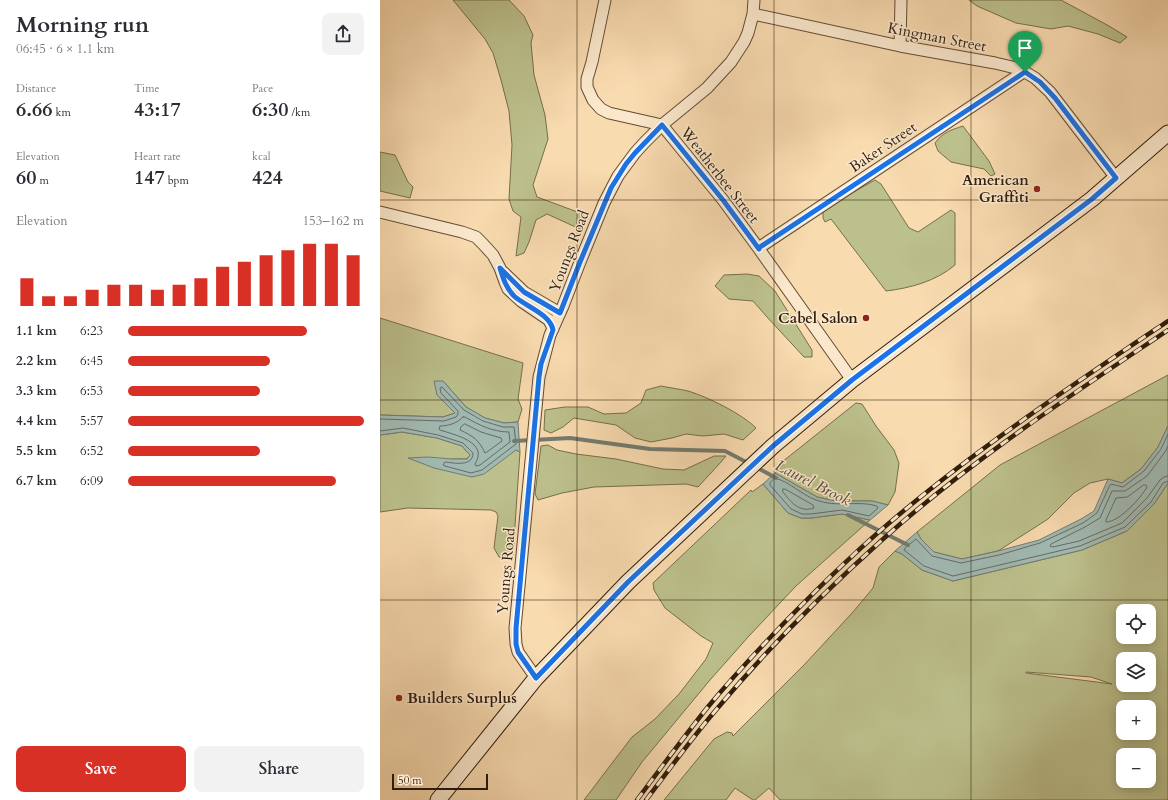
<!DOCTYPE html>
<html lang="en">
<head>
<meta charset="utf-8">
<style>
  :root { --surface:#fff; --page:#f2f2f3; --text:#2b2b33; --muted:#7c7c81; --accent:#d93025 }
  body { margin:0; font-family:Cardo,serif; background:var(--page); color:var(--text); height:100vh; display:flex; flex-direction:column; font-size:15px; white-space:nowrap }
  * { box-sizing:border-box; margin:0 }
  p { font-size:13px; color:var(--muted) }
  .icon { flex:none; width:22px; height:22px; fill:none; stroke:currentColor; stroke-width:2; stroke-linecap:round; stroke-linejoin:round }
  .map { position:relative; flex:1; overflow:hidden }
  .drawer { display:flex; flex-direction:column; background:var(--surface); width:380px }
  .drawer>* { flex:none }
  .tools { position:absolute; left:736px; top:604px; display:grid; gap:8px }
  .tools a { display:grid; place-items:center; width:40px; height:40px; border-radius:8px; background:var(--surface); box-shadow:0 2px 10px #0003; font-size:20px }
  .scale { position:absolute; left:12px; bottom:10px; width:96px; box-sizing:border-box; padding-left:4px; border:2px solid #301d0c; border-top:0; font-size:11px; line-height:14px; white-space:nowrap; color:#301d0c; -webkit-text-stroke:3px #fbe8cc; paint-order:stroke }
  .pin { position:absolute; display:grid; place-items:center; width:34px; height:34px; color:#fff; margin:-41px -17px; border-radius:50% 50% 50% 0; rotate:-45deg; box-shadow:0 0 4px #0007 }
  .pin .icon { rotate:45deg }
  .round { display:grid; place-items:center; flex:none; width:42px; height:42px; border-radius:8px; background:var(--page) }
  .headline { display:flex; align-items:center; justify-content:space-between; height:68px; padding:0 16px }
  h1 { font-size:22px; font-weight:700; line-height:30px }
  .figures { display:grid; grid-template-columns:repeat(3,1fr); gap:6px; height:68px; padding:4px 16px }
  .figures div { display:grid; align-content:center }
  .figures b { font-size:20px; font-weight:700 }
  .figures small { font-size:11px; font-weight:400 }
  .figures p { font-size:11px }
  .chart { height:112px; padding:8px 16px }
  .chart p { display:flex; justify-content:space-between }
  .chart svg { width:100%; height:72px; margin-top:4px; stroke:var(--accent); stroke-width:6 }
  .button { display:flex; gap:8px; margin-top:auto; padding:8px 16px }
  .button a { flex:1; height:46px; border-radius:8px; background:var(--accent); color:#fff; font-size:16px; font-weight:700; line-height:46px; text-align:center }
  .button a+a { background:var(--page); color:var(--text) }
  ul { padding:0 16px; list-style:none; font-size:13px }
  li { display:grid; grid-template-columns:64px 48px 1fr; align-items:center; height:30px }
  li i { height:10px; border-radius:5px; background:var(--accent) }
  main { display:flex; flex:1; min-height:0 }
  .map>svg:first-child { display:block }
</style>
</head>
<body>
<main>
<section class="drawer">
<div class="headline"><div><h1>Morning run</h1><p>06:45 · 6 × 1.1 km</p></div><a class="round"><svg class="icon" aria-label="share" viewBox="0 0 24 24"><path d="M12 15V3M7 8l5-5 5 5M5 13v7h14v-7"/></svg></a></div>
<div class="figures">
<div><p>Distance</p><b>6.66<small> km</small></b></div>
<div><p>Time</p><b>43:17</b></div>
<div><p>Pace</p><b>6:30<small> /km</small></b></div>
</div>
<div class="figures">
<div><p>Elevation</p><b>60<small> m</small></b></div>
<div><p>Heart rate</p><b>147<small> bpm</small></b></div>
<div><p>kcal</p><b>424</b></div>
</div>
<div class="chart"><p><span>Elevation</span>153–162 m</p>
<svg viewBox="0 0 160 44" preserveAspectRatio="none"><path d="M5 44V27M15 44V38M25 44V38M35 44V34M45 44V31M55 44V31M65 44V34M75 44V31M85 44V27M95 44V20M105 44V17M115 44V13M125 44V10M135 44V6M145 44V6M155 44V13"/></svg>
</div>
<ul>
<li><b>1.1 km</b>6:23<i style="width:76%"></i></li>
<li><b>2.2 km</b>6:45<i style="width:60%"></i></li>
<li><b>3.3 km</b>6:53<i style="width:56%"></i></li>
<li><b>4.4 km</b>5:57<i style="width:100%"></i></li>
<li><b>5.5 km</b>6:52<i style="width:56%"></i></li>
<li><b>6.7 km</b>6:09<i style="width:88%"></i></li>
</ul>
<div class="button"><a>Save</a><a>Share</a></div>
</section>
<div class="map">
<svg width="788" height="800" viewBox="0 0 788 800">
  <rect width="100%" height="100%" fill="#f9dbb0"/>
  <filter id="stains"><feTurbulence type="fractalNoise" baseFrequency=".005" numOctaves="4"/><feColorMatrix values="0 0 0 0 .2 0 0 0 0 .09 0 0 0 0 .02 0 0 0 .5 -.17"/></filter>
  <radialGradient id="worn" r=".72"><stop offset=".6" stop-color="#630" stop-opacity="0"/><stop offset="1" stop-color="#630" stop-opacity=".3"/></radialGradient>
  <path fill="#bcc08c" stroke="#766e4c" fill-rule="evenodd" d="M 73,0 L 129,0 L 144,16 L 153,35 L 151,43 L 154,75 L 165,115 L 168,139 L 153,185 L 157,197 L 203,214 L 204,221 L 200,229 L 167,214 L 156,220 L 149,242 L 144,253 L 136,256 L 141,217 L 133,211 L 129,199 L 132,145 L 129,111 L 121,80 L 113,53 L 105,39 Z
    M 589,0 L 681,0 L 729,26 L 747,37 L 740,43 L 718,34 L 688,26 L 671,29 L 636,23 L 597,6 Z
    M 583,126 L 609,161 L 615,174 L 611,176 L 604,169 L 571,162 L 558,151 L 555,143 C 563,132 571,130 583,126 Z
    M 0,152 L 15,155 L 28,182 L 33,187 L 30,198 L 0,191 Z
    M 495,180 L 501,184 L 529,228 L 538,232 L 571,210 L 575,213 L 575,265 C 556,281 531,288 506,291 L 451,219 L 445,222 L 443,218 L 443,212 L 445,208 Z
    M 367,274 L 379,276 L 395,291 L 432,350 L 432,357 L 424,357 L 387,317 L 373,301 L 349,299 L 335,286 L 344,275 Z
    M 0,318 L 143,363 L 138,399 L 142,409 L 138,422 L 124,423 L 105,418 L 86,407 L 63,381 L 75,413 L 63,417 L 0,415 Z
    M 788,375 L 788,426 L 778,447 L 761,469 L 742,483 L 728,479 L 710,483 L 694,493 L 668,519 L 618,551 L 582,559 L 554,552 L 541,539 L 537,532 L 620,465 Z
    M 281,386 C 290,388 300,389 308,391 C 328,397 362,414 376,428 L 363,440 L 344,434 L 323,436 L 306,434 L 292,438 L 271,442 L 255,438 L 236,425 L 194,418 L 183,427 L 171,433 L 164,430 L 165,410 L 185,407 L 208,407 L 224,414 L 246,413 L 261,403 L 266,390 Z
    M 476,403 L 482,404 L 496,426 L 514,450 L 519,463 L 515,492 L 508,505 L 492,501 L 456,501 L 437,497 L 395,473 L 403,465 L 402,462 Z
    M 22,432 L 57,438 L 82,446 L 90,455 L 87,459 L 72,459 L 54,468 L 136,450 L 140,452 L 133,555 L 131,559 L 119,557 L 114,548 L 118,516 L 116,512 L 111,510 L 28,508 L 0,512 L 0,435 Z
    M 168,445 L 177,450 L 196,454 L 236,459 L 283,469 L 304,470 L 334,456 L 346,456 L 341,462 L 318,487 L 306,484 L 214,487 L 182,493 L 158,500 L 155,494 L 161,446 Z
    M 788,483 L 788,800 L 400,800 L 389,788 L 375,800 L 373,800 L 355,788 L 346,800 L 284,800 L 334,739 L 347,732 L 352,733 L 353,736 L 424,665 L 473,612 L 493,588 L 499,567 L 515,551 L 522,554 L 542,570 L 573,581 L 702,550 L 747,531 L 774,504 ZM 743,611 L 769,611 L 769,637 L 743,637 ZM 743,659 L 769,659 L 769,685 L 743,685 ZM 646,672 L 711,677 L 732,684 L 646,673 ZM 743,707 L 769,707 L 769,733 L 743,733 ZM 743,755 L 769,755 L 769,781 L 743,781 Z
    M 383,484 L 408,513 L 421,518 L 431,518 L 462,514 L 490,520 L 416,586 L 369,636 L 330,680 L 262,762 L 236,800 L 204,800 L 252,737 L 275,719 L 299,694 L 326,659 L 333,643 L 321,636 L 285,608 L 274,590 L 273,583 L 371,490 L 372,492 Z"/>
  <path fill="#a0b9b3" stroke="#737b70" d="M 54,381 L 63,381 L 86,407 L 105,418 L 124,423 L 138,422 L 140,452 L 136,450 L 104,474 L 92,477 L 54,468 L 28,458 L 48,457 L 72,459 L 87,459 L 90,455 L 82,446 L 57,438 L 22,432 L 0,435 L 0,415 L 63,417 L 75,413 L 57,395 Z
    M 788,426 L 788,483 L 774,504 L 747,531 L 702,550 L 573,581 L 542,570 L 522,554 L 515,551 L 537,532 L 541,539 L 554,552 L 582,559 L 618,551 L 659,540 L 701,519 L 714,511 L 728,479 L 742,483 L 761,469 L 778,447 Z
    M 395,473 L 437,497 L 456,501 L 492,501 L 508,505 L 490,520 L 462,514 L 431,518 L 421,518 L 408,513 L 383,484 Z"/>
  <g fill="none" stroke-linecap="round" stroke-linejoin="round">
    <path stroke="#686b60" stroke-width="1" d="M 83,417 L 85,417 C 99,425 113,432 129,432 L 130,442 L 100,465 L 96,466 L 95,464 C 109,442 75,435 60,430 L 59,429 L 60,426 C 68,426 78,423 83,417 Z
      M 0,419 L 64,421 L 76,417 L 78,414 L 78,411 L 61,393 L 60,388 L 62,387 L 84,410 L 103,421 L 123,427 L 134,427 L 136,444 L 102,470 L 91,473 L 65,466 L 63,465 L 65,462 C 74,463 93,467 93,453 L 83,443 L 58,435 L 23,428 L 0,431
      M 85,424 L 101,432 L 121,438 L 122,441 L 107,452 L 105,453 C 99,440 93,436 80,430 L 81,427 Z
      M 788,434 L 781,449 L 764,471 L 743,487 L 731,484 L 730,485 L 717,513 L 703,523 L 660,543 L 619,555 L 581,563 L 552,556 L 536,539 L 525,548 L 524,550 L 544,566 L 573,576 L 700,546 L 745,527 L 771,502 L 783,483 L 788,481
      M 788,446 L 785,452 L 767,476 L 745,491 L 732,491 L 720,518 L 705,527 L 671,544 L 670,546 L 673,547 L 699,541 L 742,523 L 767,498 L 780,480 L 784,477 L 788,476
      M 395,478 C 410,482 422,495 436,500 C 456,508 478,500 497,506 L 498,508 L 489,516 L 462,510 L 431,514 L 422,514 L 411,509 L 390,485 L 390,483 Z
      M 764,485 L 766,485 L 767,487 C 761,498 739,522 726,522 L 726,520 L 736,498 L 747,497 Z
      M 403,489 L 405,489 L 433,505 L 434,508 C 419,513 411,502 403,492 Z"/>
    <path stroke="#737b70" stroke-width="4" d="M 134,441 L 190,438 L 270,449 L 345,451 L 370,464
      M 376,467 L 396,478
      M 468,515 L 528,545"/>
    <defs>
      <path id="minor" d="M 225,0 L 212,62 L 207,79 L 207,87 L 213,100 L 221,109 L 229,113 L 282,125 L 343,200 L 379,249 L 472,380
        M 373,14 L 520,46 L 615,63 L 640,69 L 655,78 L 670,92 L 736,178
        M 520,46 L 521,0
        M 0,212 L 82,232 L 96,237 L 103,244 L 113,255 L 120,268 L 125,282 L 128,289 L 141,301 L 169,320 L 172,326 L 173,329
        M 379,249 L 380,247 L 645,71
        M 123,272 L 144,292 L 180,313
        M 156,678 L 138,652 L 136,644 L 135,628 L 159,377 L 170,335 L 183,306 L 200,262 L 224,203 L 238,176 L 255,153 L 264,143 L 282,125 L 327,88 L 351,62 L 364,42 L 368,33 L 373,14 L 374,0"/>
      <path id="secondary" d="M 58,800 L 156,678 L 248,582 L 393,446 L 472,380 L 712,199 L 788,133"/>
    </defs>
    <use href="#minor" stroke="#624c35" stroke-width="13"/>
    <use href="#secondary" stroke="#301d0c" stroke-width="17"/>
    <use href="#minor" stroke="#fbe8cc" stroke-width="11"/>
    <use href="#secondary" stroke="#fbe8cc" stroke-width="15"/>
    <defs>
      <path id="rail" d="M 257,800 C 280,769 303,738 327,708 C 352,678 378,650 405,622 C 442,584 480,547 521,513 C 605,443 697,382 788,321
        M 266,800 C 289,770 311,739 336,710 C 387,649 443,593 502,540 C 590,461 690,396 788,330"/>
    </defs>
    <use href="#rail" stroke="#301d0c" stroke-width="4.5"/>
    <use href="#rail" stroke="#fbe8cc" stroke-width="3" stroke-dasharray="9" stroke-linecap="butt"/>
  </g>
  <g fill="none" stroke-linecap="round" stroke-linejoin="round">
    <defs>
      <path id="route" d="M 645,72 L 660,82 L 675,98 L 736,178 L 712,199 L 472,380 L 393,446 L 248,582 L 156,678 L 138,652 L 136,644 L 136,628 L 159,377 L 161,364 L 173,330 C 170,314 145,306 134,296 C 126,288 123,278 120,268 L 144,292 L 180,313 L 200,262 L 231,188 L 246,164 L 255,153 L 282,125 L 343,200 L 379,249 L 380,247 Z"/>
    </defs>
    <use href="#route" stroke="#fff" stroke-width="8"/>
    <use href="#route" stroke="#1a73e8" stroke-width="5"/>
  </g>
  <path fill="none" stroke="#301d0c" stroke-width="1" stroke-opacity="0.55" d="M 197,0 L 197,800M 394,0 L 394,800M 591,0 L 591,800M 0,200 L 788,200M 0,400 L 788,400M 0,600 L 788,600"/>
  <g fill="#8f2418" stroke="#fbe8cc" stroke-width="1.5">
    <circle cx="657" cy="189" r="4"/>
    <circle cx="486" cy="318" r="4"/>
    <circle cx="19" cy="698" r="4"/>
  </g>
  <g text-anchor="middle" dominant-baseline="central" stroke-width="3" stroke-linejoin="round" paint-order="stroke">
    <g font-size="15" fill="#301d0c" stroke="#fbe8cc">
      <text transform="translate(557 37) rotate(11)">Kingman Street</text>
      <text transform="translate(503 147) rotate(-34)">Baker Street</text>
      <text transform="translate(340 175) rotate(52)">Weatherbee Street</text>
      <text transform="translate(189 251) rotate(-69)">Youngs Road</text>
      <text transform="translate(126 571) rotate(-85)">Youngs Road</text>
    </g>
    <g font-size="15" font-weight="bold" fill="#301d0c" stroke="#fbe8cc" text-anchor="end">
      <text x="649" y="180">American<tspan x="649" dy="17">Graffiti</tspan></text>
      <text x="478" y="318">Cabel Salon</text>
      <text x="27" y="698" text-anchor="start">Builders Surplus</text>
    </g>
    <g font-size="16" font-style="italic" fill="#524c3e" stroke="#fbe8cc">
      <text transform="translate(433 483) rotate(27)">Laurel Brook</text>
    </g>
  </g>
  <rect width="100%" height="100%" filter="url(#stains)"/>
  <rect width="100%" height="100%" fill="url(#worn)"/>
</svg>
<div class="tools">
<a><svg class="icon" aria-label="locate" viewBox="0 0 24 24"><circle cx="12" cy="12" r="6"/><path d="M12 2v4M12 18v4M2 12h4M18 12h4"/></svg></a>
<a><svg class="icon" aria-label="layers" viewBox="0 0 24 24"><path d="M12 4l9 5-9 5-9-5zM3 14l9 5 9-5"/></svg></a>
<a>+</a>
<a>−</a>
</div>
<div class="scale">50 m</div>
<div class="pin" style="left:645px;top:72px;background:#1e9e55"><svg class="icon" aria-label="arrive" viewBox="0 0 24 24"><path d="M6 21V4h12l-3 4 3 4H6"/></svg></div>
</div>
</main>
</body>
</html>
